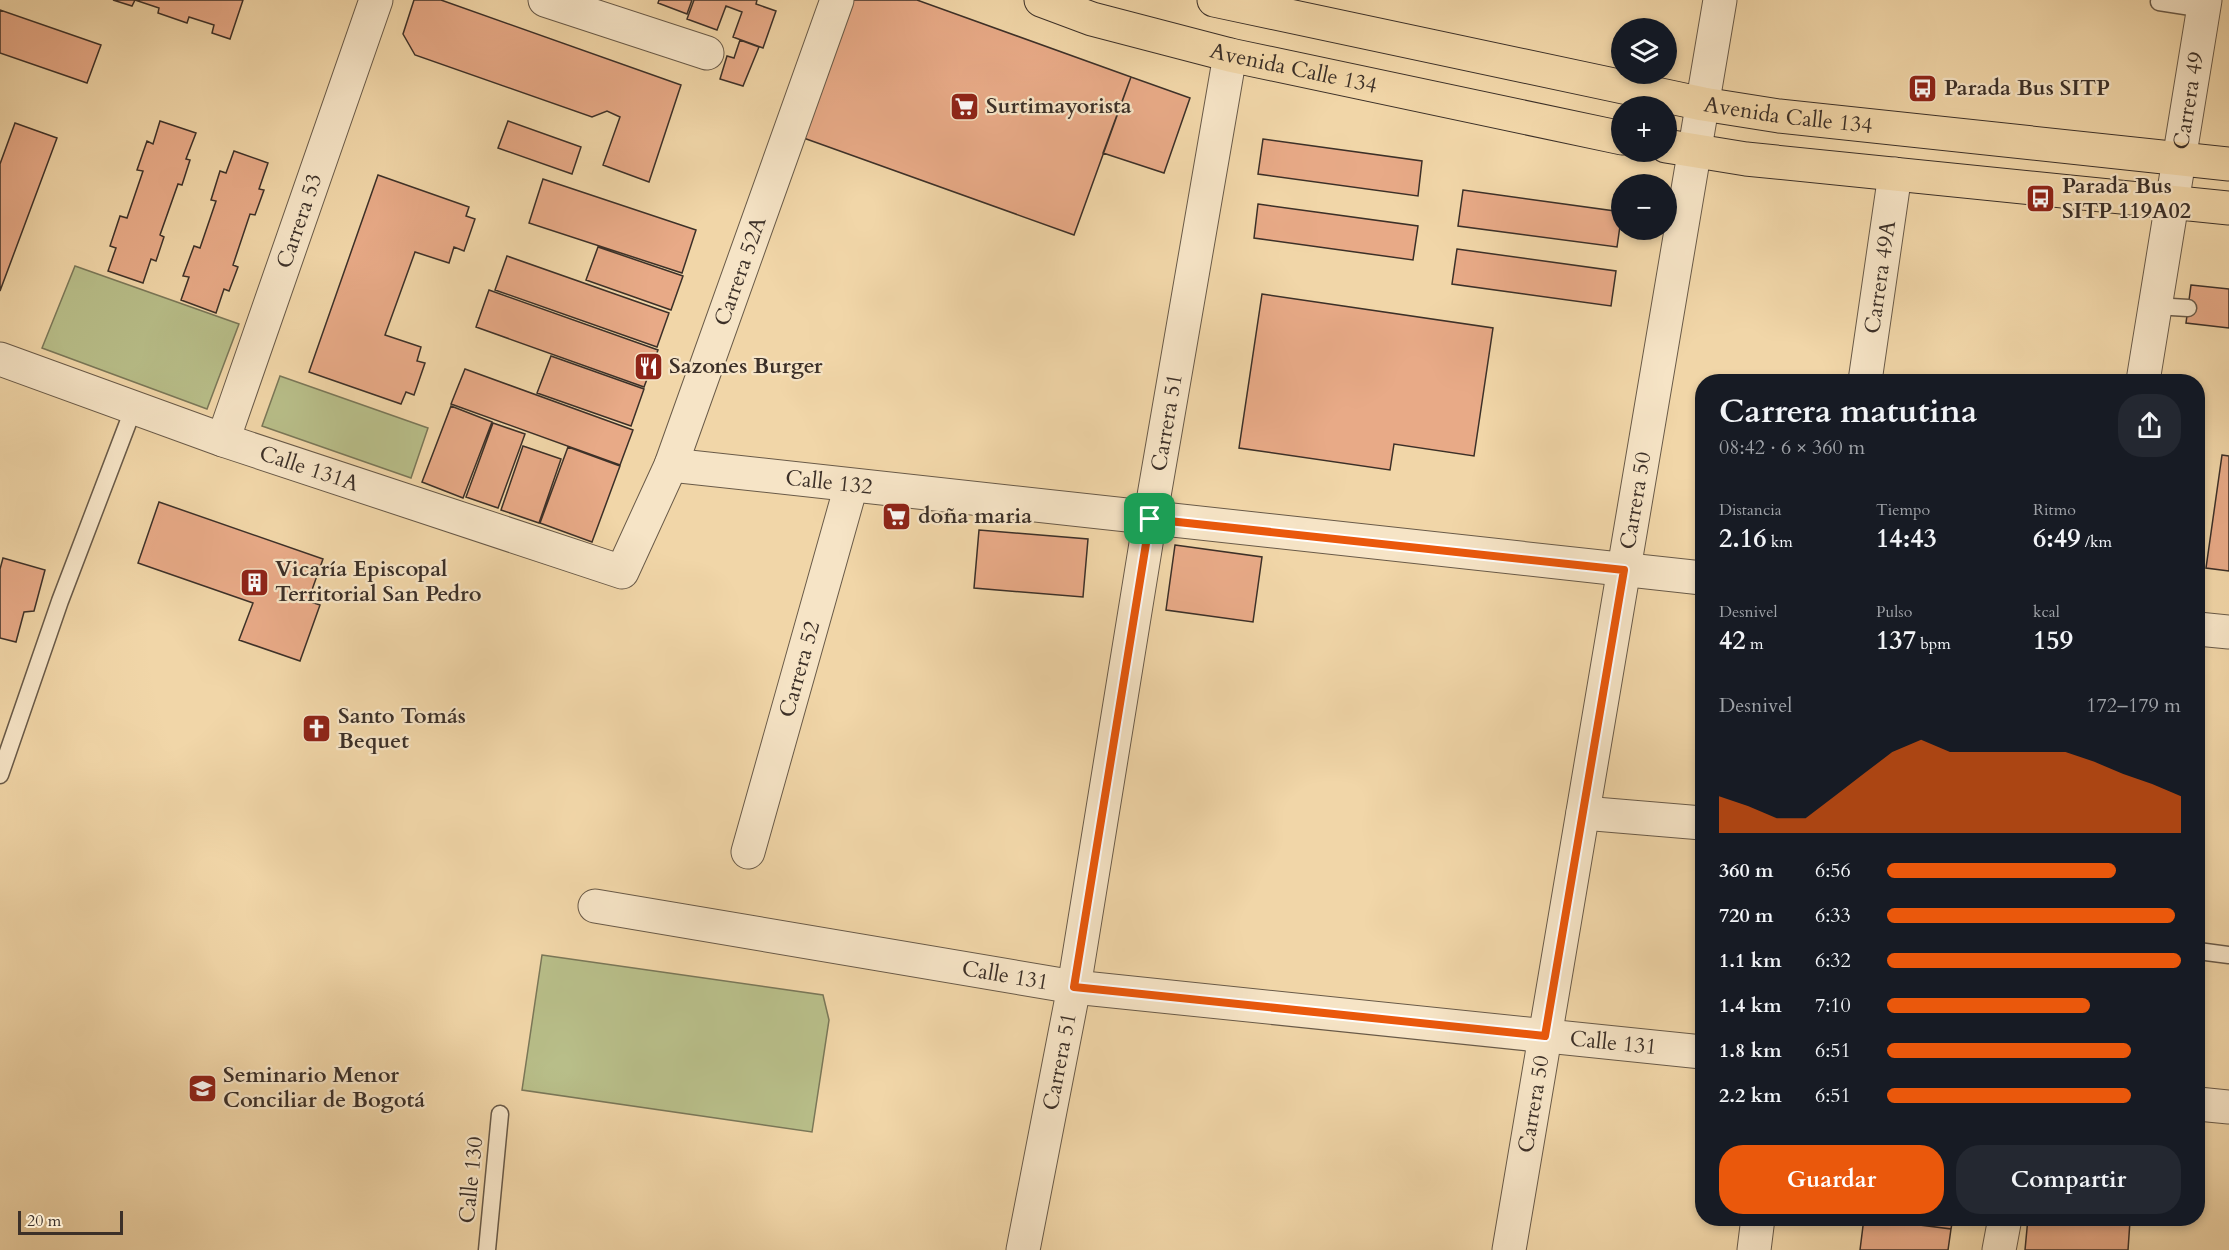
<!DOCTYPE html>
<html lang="es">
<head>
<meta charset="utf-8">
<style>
  :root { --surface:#171b24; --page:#242831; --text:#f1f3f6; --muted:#9ea1a6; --accent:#ea580c }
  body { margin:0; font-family:Cardo,serif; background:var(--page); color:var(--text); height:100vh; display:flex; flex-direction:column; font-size:22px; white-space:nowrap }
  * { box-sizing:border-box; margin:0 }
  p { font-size:20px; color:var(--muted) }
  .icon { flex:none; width:33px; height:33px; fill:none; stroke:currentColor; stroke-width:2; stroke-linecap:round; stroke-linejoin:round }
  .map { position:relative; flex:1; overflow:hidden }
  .side { position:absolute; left:1695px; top:374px; width:510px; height:852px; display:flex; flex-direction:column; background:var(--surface); border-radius:24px; box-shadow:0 3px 9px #0003 }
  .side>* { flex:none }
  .tools { position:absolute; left:1611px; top:18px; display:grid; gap:12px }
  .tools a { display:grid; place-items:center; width:66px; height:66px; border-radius:50%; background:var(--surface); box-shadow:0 3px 9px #0003; font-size:30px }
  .scale { position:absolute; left:18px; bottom:15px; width:105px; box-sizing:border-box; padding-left:6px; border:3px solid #3c3028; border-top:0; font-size:16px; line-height:21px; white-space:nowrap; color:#3c3028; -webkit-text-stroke:4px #f6e4c6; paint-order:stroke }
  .pin { position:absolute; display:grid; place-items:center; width:51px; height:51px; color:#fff; margin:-26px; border-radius:12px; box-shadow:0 3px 9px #0006 }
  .round { display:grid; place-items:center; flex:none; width:63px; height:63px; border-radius:24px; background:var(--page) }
  .headline { display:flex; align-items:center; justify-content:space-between; height:102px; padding:0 24px }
  h1 { font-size:33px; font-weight:800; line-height:45px }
  .figures { display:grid; grid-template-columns:repeat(3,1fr); gap:9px; height:102px; padding:6px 24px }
  .figures div { display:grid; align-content:center }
  .figures b { font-size:26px; font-weight:800 }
  .figures small { font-size:16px; font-weight:400 }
  .figures p { font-size:16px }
  .chart { height:168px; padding:12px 24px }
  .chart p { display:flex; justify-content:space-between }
  .chart svg { width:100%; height:108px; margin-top:6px; fill:var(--accent); opacity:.7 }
  .primary-button { display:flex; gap:12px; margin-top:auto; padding:12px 24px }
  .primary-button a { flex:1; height:69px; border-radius:24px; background:var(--accent); color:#fff; font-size:24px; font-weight:800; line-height:69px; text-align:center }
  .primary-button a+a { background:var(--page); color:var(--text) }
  ul { padding:0 24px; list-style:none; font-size:20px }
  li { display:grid; grid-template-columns:96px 72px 1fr; align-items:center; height:45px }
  li i { height:15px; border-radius:8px; background:var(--accent) }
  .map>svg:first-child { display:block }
</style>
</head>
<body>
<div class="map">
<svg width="2229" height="1250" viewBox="0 0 2229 1250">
  <rect width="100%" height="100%" fill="#f1d6a8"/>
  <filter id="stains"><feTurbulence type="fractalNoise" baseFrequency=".00333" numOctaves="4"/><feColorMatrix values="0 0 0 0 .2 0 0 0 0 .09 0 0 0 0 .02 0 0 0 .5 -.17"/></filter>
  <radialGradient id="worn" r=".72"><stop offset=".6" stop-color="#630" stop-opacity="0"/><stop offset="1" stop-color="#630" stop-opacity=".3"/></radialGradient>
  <path fill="#b8be89" stroke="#7a7758" stroke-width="1.5" d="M 75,266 L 239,324 L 207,409 L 42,348 Z
    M 280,376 L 428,428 L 411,478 L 262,426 Z
    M 542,955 L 823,995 L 829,1020 L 812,1132 L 522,1090 Z"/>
  <path fill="#e8aa87" stroke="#3c3028" stroke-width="1.5" d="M 113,0 L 243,0 L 230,39 L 212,33 L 214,25 L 189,17 L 187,23 L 158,13 L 159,8 L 135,0 L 132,6 Z
    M 414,0 L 441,0 L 681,85 L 649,182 L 603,165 L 620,117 L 607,111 L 592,117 L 415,55 L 403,34 Z
    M 659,0 L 692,0 L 687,14 L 658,3 Z
    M 694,0 L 757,0 L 756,4 L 776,11 L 763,48 L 733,37 L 742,12 L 726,6 L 717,30 L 687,19 Z
    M 848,0 L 917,0 L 1131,77 L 1074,235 L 798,136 Z
    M 0,10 L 101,45 L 87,83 L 0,53 Z
    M 740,40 L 759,47 L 743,86 L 720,79 L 727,56 L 734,58 Z
    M 1131,77 L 1190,98 L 1164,173 L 1103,153 Z
    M 160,121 L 196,133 L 186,159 L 190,160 L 182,185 L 178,184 L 160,235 L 164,237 L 156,261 L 151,259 L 143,283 L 108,271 L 116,248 L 110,246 L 120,216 L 127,218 L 143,171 L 137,170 L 147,141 L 153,144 Z
    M 508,121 L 581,147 L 572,174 L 498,148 Z
    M 15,123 L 57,138 L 0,291 L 0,164 Z
    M 1263,139 L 1422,161 L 1418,196 L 1258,174 Z
    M 234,151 L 268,163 L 259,189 L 264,190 L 255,215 L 250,214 L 233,265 L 238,267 L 229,291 L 224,289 L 216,313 L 181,300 L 189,277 L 183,276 L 194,246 L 200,248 L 216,201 L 211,200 L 220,171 L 226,173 Z
    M 378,175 L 469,207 L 466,216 L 475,219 L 464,251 L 454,247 L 449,263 L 415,252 L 385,335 L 421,347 L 417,361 L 425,363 L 414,395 L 406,392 L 401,404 L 309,372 Z
    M 543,179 L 696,230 L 682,273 L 529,223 Z
    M 1463,190 L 1622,212 L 1617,247 L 1458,226 Z
    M 1258,204 L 1418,226 L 1413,260 L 1254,238 Z
    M 598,247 L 683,276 L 671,310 L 586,280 Z
    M 1457,249 L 1616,271 L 1611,306 L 1452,284 Z
    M 507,256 L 669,313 L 657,347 L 495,290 Z
    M 2191,285 L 2229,289 L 2229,328 L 2186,323 Z
    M 489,290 L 658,350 L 644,387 L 476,327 Z
    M 1262,294 L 1493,328 L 1474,456 L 1394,444 L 1390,470 L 1239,448 Z
    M 551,356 L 644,389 L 631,426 L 537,393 Z
    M 465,369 L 633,430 L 620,465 L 451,404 Z
    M 451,406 L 492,422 L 463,498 L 422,482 Z
    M 493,423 L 525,434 L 498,508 L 466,497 Z
    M 523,446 L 561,459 L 539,523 L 501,510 Z
    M 568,447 L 620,466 L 592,542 L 540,523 Z
    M 2222,455 L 2229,456 L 2229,571 L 2206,568 Z
    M 159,502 L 323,559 L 308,601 L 320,605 L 300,661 L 239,640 L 253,603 L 138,563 Z
    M 979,530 L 1088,539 L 1083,597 L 974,588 Z
    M 1175,545 L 1262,557 L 1253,622 L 1166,610 Z
    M 3,558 L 45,570 L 34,611 L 24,612 L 16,642 L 0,638 L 0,569 Z
    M 1864,1218 L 1951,1229 L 1948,1250 L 1860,1250 Z
    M 1868,1218 L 1953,1218 L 1951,1229 Z
    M 2028,1218 L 2097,1218 L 2130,1221 L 2128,1250 L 2025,1250 Z"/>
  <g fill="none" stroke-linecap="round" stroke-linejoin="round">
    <defs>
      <path id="service" d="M 2159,2 L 2204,9
        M 2155,306 L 2188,308
        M 0,775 L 60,601 L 134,407
        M 2198,951 L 2229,955
        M 487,1250 L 500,1114"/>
      <g id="minor">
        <path d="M 545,0 L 707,53"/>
        <path id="s1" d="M 0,359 L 223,440 L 622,572 L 671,465 L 837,0"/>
        <path id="s2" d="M 1865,381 L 1895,174"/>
        <path id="s3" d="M 2143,381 L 2205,0"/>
        <path id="s4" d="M 223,440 L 376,0"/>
        <path id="s5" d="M 671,465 L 1702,578"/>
        <path d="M 2198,629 L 2229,632"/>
        <path d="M 1583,813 L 1702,823"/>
        <path id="s6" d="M 748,852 L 851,486"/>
        <path id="s7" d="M 595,906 L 1074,987 L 1702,1052"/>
        <path d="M 2198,1104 L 2229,1107"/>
        <path id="s8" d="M 1023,1250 L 1074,987 L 1150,519 L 1230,55"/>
        <path id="s9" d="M 1509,1250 L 1720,0"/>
        <path d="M 1754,1250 L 1758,1218"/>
        <path d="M 1999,1250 L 2005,1218"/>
      </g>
      <g id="primary">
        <path id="s10" d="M 1041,0 L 1092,19 L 1230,55 L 1622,138"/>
        <path id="s11" d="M 1214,0 L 1703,104 L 1779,116 L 2229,164"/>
        <path d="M 1666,146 L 1746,159 L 2229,208"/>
      </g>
    </defs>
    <use href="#service" stroke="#695a48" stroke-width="19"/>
    <use href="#minor" stroke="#695a48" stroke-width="35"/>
    <use href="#primary" stroke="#3c3028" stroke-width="35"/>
    <use href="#service" stroke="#f6e4c6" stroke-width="16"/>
    <use href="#minor" stroke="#f6e4c6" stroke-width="33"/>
    <use href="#primary" stroke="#f1d6a8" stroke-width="33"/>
  </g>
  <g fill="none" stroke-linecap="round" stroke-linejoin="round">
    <defs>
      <path id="route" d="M 1150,519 L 1624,570 L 1545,1036 L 1074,987 Z"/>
    </defs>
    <use href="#route" stroke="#fff" stroke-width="12"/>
    <use href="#route" stroke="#ea580c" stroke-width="8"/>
  </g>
  <defs>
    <symbol id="bus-square" viewBox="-11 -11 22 22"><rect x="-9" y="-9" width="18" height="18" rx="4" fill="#8f2418" stroke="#f6e4c6"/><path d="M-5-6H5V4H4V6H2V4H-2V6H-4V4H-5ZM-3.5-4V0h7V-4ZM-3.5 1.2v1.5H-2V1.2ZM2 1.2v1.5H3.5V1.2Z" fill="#fff"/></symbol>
    <symbol id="supermarket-square" viewBox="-11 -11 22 22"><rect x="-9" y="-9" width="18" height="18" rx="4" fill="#8f2418" stroke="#f6e4c6"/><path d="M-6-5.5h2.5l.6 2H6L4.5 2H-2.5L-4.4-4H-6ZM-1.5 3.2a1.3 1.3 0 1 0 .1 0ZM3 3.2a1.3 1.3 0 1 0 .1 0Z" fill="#fff"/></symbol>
    <symbol id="restaurant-square" viewBox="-11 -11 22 22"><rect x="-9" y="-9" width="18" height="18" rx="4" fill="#8f2418" stroke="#f6e4c6"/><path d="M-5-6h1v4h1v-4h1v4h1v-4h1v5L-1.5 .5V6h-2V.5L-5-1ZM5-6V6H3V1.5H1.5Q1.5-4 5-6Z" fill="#fff"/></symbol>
    <symbol id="building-square" viewBox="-11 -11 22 22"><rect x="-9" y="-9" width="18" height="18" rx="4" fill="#8f2418" stroke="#f6e4c6"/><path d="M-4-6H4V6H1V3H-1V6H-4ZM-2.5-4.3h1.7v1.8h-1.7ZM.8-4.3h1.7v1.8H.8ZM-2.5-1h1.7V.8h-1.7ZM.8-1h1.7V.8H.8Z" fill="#fff"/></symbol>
    <symbol id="church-square" viewBox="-11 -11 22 22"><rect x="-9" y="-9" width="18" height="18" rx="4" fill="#8f2418" stroke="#f6e4c6"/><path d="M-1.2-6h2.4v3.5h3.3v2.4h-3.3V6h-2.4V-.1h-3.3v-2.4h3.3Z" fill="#fff"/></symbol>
    <symbol id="school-square" viewBox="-11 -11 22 22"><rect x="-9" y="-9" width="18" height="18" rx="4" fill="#8f2418" stroke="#f6e4c6"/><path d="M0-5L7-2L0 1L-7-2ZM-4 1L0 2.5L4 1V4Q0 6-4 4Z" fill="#fff"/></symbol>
  </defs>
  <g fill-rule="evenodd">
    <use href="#bus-square" x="1906" y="72" width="33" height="33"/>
    <use href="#supermarket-square" x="948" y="90" width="33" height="33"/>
    <use href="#bus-square" x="2024" y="182" width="33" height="33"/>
    <use href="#restaurant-square" x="632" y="350" width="33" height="33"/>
    <use href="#supermarket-square" x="880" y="500" width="33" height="33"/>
    <use href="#building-square" x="238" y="566" width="33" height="33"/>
    <use href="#church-square" x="300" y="712" width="33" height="33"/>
    <use href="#school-square" x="186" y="1072" width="33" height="33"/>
  </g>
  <g text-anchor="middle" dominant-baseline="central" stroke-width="4.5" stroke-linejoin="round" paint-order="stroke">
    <g font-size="22" fill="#3c3028" stroke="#f6e4c6">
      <text stroke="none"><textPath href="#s10" startOffset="262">Avenida Calle 134</textPath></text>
      <text stroke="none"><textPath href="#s3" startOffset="284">Carrera 49</textPath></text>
      <text stroke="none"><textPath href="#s11" startOffset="586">Avenida Calle 134</textPath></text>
      <text stroke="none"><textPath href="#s4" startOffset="232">Carrera 53</textPath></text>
      <text stroke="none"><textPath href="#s1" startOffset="981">Carrera 52A</textPath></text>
      <text stroke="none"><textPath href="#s2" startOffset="105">Carrera 49A</textPath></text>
      <text stroke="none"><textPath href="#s8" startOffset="840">Carrera 51</textPath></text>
      <text stroke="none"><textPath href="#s1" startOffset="328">Calle 131A</textPath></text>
      <text stroke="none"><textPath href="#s5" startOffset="159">Calle 132</textPath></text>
      <text stroke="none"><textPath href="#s9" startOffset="760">Carrera 50</textPath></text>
      <text stroke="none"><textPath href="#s6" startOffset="190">Carrera 52</textPath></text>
      <text stroke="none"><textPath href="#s7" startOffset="416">Calle 131</textPath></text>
      <text stroke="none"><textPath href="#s7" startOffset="1028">Calle 131</textPath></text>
      <text stroke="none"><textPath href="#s8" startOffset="192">Carrera 51</textPath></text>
      <text stroke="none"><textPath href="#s9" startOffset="148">Carrera 50</textPath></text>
      <text transform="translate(471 1180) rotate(-84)">Calle 130</text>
    </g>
    <g font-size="22" font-weight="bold" fill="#3c3028" stroke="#f6e4c6" text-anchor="start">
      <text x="1944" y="88">Parada Bus SITP</text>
      <text x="986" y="106">Surtimayorista</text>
      <text x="2062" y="186">Parada Bus<tspan x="2062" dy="25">SITP 119A02</tspan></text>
      <text x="669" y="366">Sazones Burger</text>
      <text x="918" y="516">doña maria</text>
      <text x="275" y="569">Vicaría Episcopal<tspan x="275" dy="25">Territorial San Pedro</tspan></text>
      <text x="338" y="716">Santo Tomás<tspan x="338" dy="25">Bequet</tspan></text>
      <text x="223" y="1075">Seminario Menor<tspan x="223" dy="25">Conciliar de Bogotá</tspan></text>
    </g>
  </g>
  <rect width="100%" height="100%" filter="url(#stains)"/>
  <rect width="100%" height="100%" fill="url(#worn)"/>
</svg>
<div class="tools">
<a><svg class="icon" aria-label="layers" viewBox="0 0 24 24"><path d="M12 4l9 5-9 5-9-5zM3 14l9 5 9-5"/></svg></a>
<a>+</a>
<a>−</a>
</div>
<div class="scale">20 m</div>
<div class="pin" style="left:1150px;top:519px;background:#1e9e55"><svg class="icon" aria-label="arrive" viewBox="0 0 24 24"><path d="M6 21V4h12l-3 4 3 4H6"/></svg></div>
<section class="side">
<div class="headline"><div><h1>Carrera matutina</h1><p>08:42 · 6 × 360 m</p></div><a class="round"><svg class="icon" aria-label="share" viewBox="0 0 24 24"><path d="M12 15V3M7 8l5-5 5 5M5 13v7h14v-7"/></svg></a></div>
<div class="figures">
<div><p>Distancia</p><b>2.16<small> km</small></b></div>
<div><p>Tiempo</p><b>14:43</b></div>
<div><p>Ritmo</p><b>6:49<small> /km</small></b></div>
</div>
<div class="figures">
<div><p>Desnivel</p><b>42<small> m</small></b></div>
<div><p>Pulso</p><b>137<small> bpm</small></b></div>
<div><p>kcal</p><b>159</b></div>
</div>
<div class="chart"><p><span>Desnivel</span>172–179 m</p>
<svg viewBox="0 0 160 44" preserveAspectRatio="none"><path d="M0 44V29L10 33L20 38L30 38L40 29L50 20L60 11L70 6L80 11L90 11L100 11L110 11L120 11L130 15L140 20L150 24L160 29V44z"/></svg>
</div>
<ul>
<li><b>360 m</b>6:56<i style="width:78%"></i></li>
<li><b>720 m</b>6:33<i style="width:98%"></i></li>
<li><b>1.1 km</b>6:32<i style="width:100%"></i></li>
<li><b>1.4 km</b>7:10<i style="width:69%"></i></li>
<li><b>1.8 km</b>6:51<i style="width:83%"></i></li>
<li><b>2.2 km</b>6:51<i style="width:83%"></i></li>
</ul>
<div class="primary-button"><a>Guardar</a><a>Compartir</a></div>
</section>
</div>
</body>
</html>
